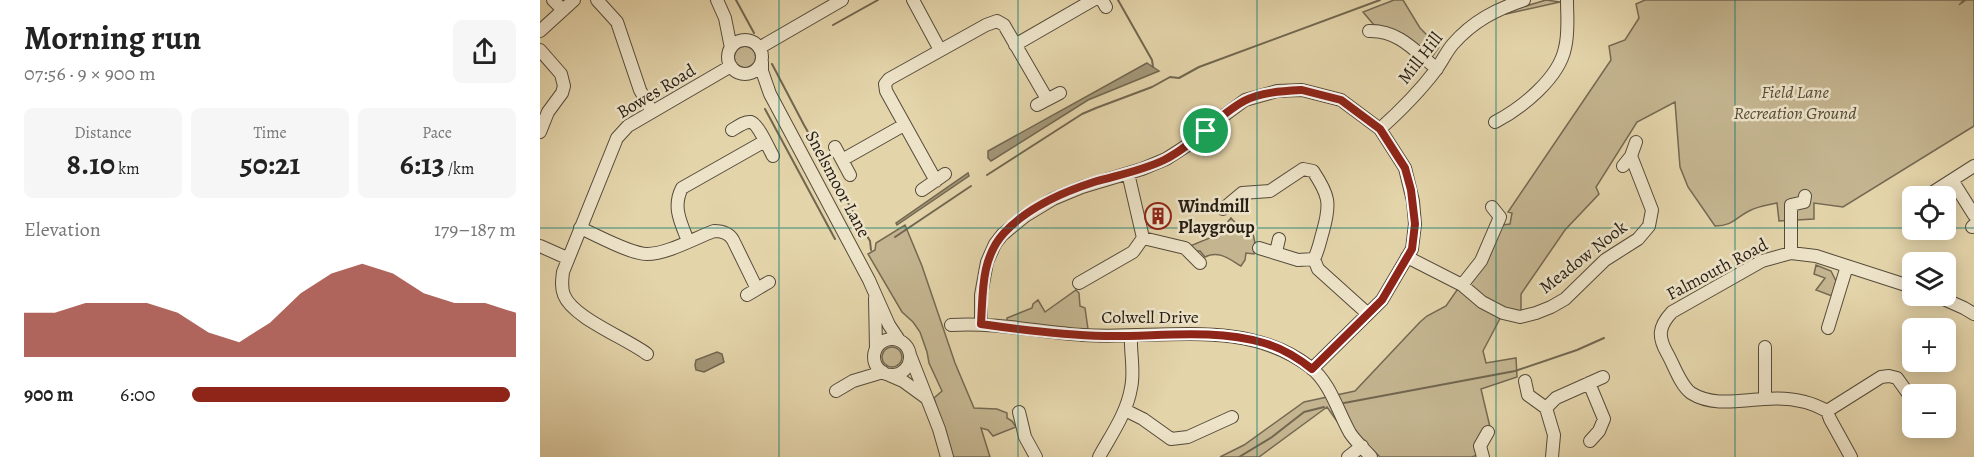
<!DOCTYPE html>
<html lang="en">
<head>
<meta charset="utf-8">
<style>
  :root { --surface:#fff; --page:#f6f6f6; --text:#222; --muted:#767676; --accent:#8f2418 }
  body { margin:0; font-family:Alegreya,serif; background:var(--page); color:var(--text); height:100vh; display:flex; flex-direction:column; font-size:22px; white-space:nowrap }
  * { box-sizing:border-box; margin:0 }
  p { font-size:20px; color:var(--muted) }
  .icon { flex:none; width:33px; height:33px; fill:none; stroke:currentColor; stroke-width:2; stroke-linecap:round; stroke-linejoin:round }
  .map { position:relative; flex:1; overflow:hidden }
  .sheet { display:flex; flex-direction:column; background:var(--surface); width:540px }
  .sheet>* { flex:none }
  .tools { position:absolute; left:1362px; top:186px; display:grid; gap:12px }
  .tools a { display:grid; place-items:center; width:54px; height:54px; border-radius:9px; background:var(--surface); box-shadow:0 3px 15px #0003; font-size:30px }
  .pin { position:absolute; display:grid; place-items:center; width:51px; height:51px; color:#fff; margin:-26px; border:3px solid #fff; border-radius:50%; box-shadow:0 2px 6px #0007 }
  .round { display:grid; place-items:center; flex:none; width:63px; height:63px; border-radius:9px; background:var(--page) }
  .overview { display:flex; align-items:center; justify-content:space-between; height:102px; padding:0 24px }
  h1 { font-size:33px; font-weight:700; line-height:45px }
  .figures { display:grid; grid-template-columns:repeat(3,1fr); gap:9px; height:102px; padding:6px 24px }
  .figures div { display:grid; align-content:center; border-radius:9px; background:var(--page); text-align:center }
  .figures b { font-size:30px; font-weight:700 }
  .figures small { font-size:16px; font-weight:400 }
  .figures p { font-size:16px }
  .chart { height:168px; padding:12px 24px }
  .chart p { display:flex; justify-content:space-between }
  .chart svg { width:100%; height:108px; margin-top:6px; fill:var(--accent); opacity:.7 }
  ul { padding:0 24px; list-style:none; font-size:20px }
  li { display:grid; grid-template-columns:96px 72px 1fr; align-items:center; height:45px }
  li i { height:15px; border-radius:8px; background:var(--accent) }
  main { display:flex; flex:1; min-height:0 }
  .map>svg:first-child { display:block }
</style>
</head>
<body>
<main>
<section class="sheet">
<div class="overview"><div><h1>Morning run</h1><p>07:56 · 9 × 900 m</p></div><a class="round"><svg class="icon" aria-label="share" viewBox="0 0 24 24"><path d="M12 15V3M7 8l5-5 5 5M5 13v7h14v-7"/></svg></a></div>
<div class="figures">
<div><p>Distance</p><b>8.10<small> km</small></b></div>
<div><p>Time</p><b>50:21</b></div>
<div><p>Pace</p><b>6:13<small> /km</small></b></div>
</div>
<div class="chart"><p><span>Elevation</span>179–187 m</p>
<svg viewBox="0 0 160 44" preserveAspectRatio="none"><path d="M0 44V26L10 26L20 22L30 22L40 22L50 26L60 34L70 38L80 30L90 18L100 10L110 6L120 10L130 18L140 22L150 22L160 26V44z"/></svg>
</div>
<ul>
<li><b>900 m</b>6:00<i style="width:98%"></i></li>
</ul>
</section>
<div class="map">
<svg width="1434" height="457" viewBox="0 0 1434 457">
  <rect width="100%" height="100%" fill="#e4d4aa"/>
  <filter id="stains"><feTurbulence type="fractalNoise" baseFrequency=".00333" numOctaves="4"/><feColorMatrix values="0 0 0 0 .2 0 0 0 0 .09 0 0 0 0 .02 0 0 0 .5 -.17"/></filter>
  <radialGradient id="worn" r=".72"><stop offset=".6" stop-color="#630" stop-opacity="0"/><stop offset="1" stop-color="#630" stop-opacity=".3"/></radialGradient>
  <path fill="#c4b590" stroke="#746952" stroke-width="1.5" d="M 854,0 L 863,0 L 880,28 L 899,47 L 890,60 C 874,46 856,26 834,25 L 823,12 Z
    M 1006,0 L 1020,2 L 966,14 L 966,12 Z
    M 1105,0 L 1424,0 L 1419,5 L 1426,0 L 1434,0 L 1434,126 L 1303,207 L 1274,203 L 1274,219 L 1239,221 L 1237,203 C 1228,205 1218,206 1209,211 C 1195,218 1193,226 1175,226 L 1148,187 L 1140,167 L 1135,102 L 1097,122 L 1056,187 L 1059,194 L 1025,230 L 981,294 L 981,311 L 965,309 L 943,351 L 946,363 L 976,358 L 977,377 L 941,389 L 950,427 L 940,454 L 932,457 L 840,457 L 817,434 L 801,427 L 787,407 L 719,457 L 680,457 L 704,445 L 764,402 L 815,391 L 880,322 L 887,316 L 906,306 L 962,225 L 970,224 L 972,213 L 968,212 L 1071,60 L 1069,46 L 1085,40 L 1099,18 L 1096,4 Z
    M194 57a11 11 0 1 1 22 0a11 11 0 1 1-22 0Z
    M 691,218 L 699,227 L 711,225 L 715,243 L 714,254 L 706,253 L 705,260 L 701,266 C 689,259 679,250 665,257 L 660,251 L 654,251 L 650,246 L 677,235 Z
    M 365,225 L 382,266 L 415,363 L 434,408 L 457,409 L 467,413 L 467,418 L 472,421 L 476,427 L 453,436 L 448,430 L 441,428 L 450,457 L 412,457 L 394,398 L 402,391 L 389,363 L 387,352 L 380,332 L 373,322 L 362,312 L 328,254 L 335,250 L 336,243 Z
    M 1276,265 L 1291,271 L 1296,281 L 1292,296 L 1276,290 L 1285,278 L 1274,274 Z
    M 536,290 L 539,293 L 540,306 L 545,308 L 548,329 L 525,329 L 467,321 L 467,318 L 492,308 L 493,304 L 498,300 L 505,312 Z
    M342 357a10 10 0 1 1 20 0a10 10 0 1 1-20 0Z"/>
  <path fill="#a39677" stroke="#71664f" stroke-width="1.5" d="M 607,63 L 619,71 L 548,100 L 451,161 L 448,158 L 448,151 Z
    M 428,173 L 429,176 L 357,225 L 356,223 Z
    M 177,352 L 182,354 L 184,362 L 164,372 L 156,370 L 155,365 L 156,360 Z"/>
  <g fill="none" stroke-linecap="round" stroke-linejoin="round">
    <path stroke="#71664f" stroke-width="2" d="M 196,0 L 214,33
      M 578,0 L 612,60 L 613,67
      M 293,25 L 338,0
      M 232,64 L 264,125 L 316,217
      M 225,109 L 295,239
      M 447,175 L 542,114 L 556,108 L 612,87 L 630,77 L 639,78 L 659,67 L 840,0
      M 323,229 L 330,241 L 331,250
      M 355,237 L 431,186
      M 804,403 L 975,371 L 1037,350 L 1064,338
      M 699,457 L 732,437 L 764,412 L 784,407"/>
    <defs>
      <path id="minor" d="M 13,0 L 23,10
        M 57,0 L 77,22 L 100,90 L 112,112
        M 177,0 L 185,18 L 191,48
        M 373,0 L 400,50
        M 562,0 L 566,7
        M 0,31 L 34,0
        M 829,31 C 859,30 876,52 897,69
        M188 57a17 17 0 1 1 34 0a17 17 0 1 1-34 0Z
        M 475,45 L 553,0
        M 219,48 L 302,0
        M 0,50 L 21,74 L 24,86 L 22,93 L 8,112 L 0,132
        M 222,62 L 222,71 L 230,94 L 329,280 L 349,325 L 359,340
        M 497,105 L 520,93
        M 955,122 C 982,108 1019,78 1025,48 C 1029,32 1027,16 1027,0
        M 840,129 C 860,111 879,92 895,71 C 902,62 906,52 913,44 C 933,21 957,9 984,0
        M 192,130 C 197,127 205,121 211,122 C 218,124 229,149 233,156
        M 295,147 L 310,175
        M 302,160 L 364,125
        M 1083,166 L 1091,156 L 1096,142
        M 1412,180 L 1434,215
        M 396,181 L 346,91 L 345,84 L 349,79 L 446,25 L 457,21 L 464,25 L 507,99
        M 382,190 L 405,174
        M 1370,196 L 1372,200
        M 1387,196 L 1434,166
        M 683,209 L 702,193 L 730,191 L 763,169 L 773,171 C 789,195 791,203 783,231 C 780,241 779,249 774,259 L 778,269 L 828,314
        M 1432,227 L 1434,225
        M 40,228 C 57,235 90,254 107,254 C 127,254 155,238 174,231 C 182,231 189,233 193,240 L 217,289
        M 603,238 L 645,248 L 660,263
        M 148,241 C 141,223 132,207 142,188 L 225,141
        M 0,246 L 27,258
        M 719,248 L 758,260 L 774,259
        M 736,252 L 739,239
        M 1251,253 L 1251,205 L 1264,202 L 1265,196
        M 867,257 L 922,285 L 942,302 L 963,313 L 980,317 L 996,313 L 1011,307 L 1025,299 L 1065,260 L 1098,239 L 1109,226 L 1112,210 L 1091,156
        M 539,283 L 593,252 L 603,238 L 588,173
        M 922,285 L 941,261 L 960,217 L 952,207
        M 207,295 L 229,282
        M 1397,296 L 1424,308 L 1434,314
        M 335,298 L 336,349
        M 441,324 L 441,295 L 447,262 L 455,244 L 462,235 L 485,216 L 513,199 L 542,187 L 602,169 L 626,159 L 651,143 L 678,120 L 705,100 L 737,91 L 762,90 L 801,100 L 840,129 L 865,168 L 873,201 L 875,224 L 872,249 L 842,300 L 772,369
        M 411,325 C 455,322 499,332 543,335 C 619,340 705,317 770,367 C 790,382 798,412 810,433 C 816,442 824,449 831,457
        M 1288,328 L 1307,266
        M334 357a18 18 0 1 1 36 0a18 18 0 1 1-36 0Z
        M 107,354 C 86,338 33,318 24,295 C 21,288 22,280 23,272 L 77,138 L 88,126 L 191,66
        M 370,355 L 399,429 L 407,457
        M 349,375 L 363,381 L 385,397
        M 985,381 L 988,395 L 1006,408 L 1014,435 L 1012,457
        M 1049,383 L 1064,419 L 1059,431 L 1050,441
        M 296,391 L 313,381 L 343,372
        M 1225,399 L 1225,347
        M 1006,408 L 1016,398 L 1063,377
        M 585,410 L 603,419 L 631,439 L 648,437 L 692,417
        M 1287,411 L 1341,377 L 1349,376 L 1357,378 L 1372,399
        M 479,412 L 485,437 L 496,457
        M 559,457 C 571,435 587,413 591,388 C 595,371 590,353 591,336
        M 808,457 L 822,446
        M 943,457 L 940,446 L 948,432
        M 1311,457 L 1290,419 L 1287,411 C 1268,400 1246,397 1224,399 C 1201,400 1173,407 1151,393 C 1140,385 1134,365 1127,353 C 1118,337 1118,327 1132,312 L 1222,261 L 1251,253 L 1276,256 L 1372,287"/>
    </defs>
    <use href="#minor" stroke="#554b3a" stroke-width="14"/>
    <use href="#minor" stroke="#ede3c8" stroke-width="12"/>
  </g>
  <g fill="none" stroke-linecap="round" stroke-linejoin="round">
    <defs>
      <path id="route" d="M 762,90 L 801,100 L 840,129 L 865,168 L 871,190 L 875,224 L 872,249 L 842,300 L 772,369 C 758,358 742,348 724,343 C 672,328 617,337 564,336 C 523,335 482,330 441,324 C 443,292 441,258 464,233 C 486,209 523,192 554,182 C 578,175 601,171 624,160 C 654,145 675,117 704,101 C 721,92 743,91 762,90 Z"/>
    </defs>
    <use href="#route" stroke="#fff" stroke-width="12"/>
    <use href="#route" stroke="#8f2418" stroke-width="8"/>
  </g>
  <path fill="none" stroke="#0f766e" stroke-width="1.5" stroke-opacity="0.55" d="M 239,0 L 239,457M 478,0 L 478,457M 717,0 L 717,457M 956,0 L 956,457M 1195,0 L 1195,457M 0,228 L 1372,228M 1406,228 L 1434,228"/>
  <defs>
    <symbol id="building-ring" viewBox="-11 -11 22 22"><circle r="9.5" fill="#ede3c8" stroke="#8f2418" stroke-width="1.5"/><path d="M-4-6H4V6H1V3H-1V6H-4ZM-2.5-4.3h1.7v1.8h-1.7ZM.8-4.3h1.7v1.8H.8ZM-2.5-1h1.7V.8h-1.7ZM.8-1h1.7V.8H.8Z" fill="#8f2418"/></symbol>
  </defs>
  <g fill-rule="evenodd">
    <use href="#building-ring" x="603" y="201" width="30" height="30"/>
  </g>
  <g text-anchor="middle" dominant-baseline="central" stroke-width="5" stroke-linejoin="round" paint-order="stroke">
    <g font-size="18" fill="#251d14" stroke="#ede3c8">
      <text transform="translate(880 58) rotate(-52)">Mill Hill</text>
      <text transform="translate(116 91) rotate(-31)">Bowes Road</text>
      <text transform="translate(298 184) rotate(62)">Snelsmoor Lane</text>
      <text transform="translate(1043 257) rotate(-38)">Meadow Nook</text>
      <text transform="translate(1177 269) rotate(-28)">Falmouth Road</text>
      <text x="610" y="317">Colwell Drive</text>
    </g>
    <g font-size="18" font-style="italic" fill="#554b39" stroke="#ede3c8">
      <text x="1255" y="92">Field Lane<tspan x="1255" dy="21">Recreation Ground</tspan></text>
    </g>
    <g font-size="18" font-weight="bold" fill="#251d14" stroke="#ede3c8" text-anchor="start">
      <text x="638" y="206">Windmill<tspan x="638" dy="21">Playgroup</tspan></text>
    </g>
  </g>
  <rect width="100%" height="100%" filter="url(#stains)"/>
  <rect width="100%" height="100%" fill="url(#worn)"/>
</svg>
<div class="tools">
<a><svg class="icon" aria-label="locate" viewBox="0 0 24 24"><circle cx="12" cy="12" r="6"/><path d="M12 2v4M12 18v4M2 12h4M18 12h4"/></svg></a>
<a><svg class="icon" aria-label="layers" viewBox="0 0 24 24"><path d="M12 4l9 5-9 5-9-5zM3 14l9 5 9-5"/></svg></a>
<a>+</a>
<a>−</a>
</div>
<div class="pin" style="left:666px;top:131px;background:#1e9e55"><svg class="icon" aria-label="arrive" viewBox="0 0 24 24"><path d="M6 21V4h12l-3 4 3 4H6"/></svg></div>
</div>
</main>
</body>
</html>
